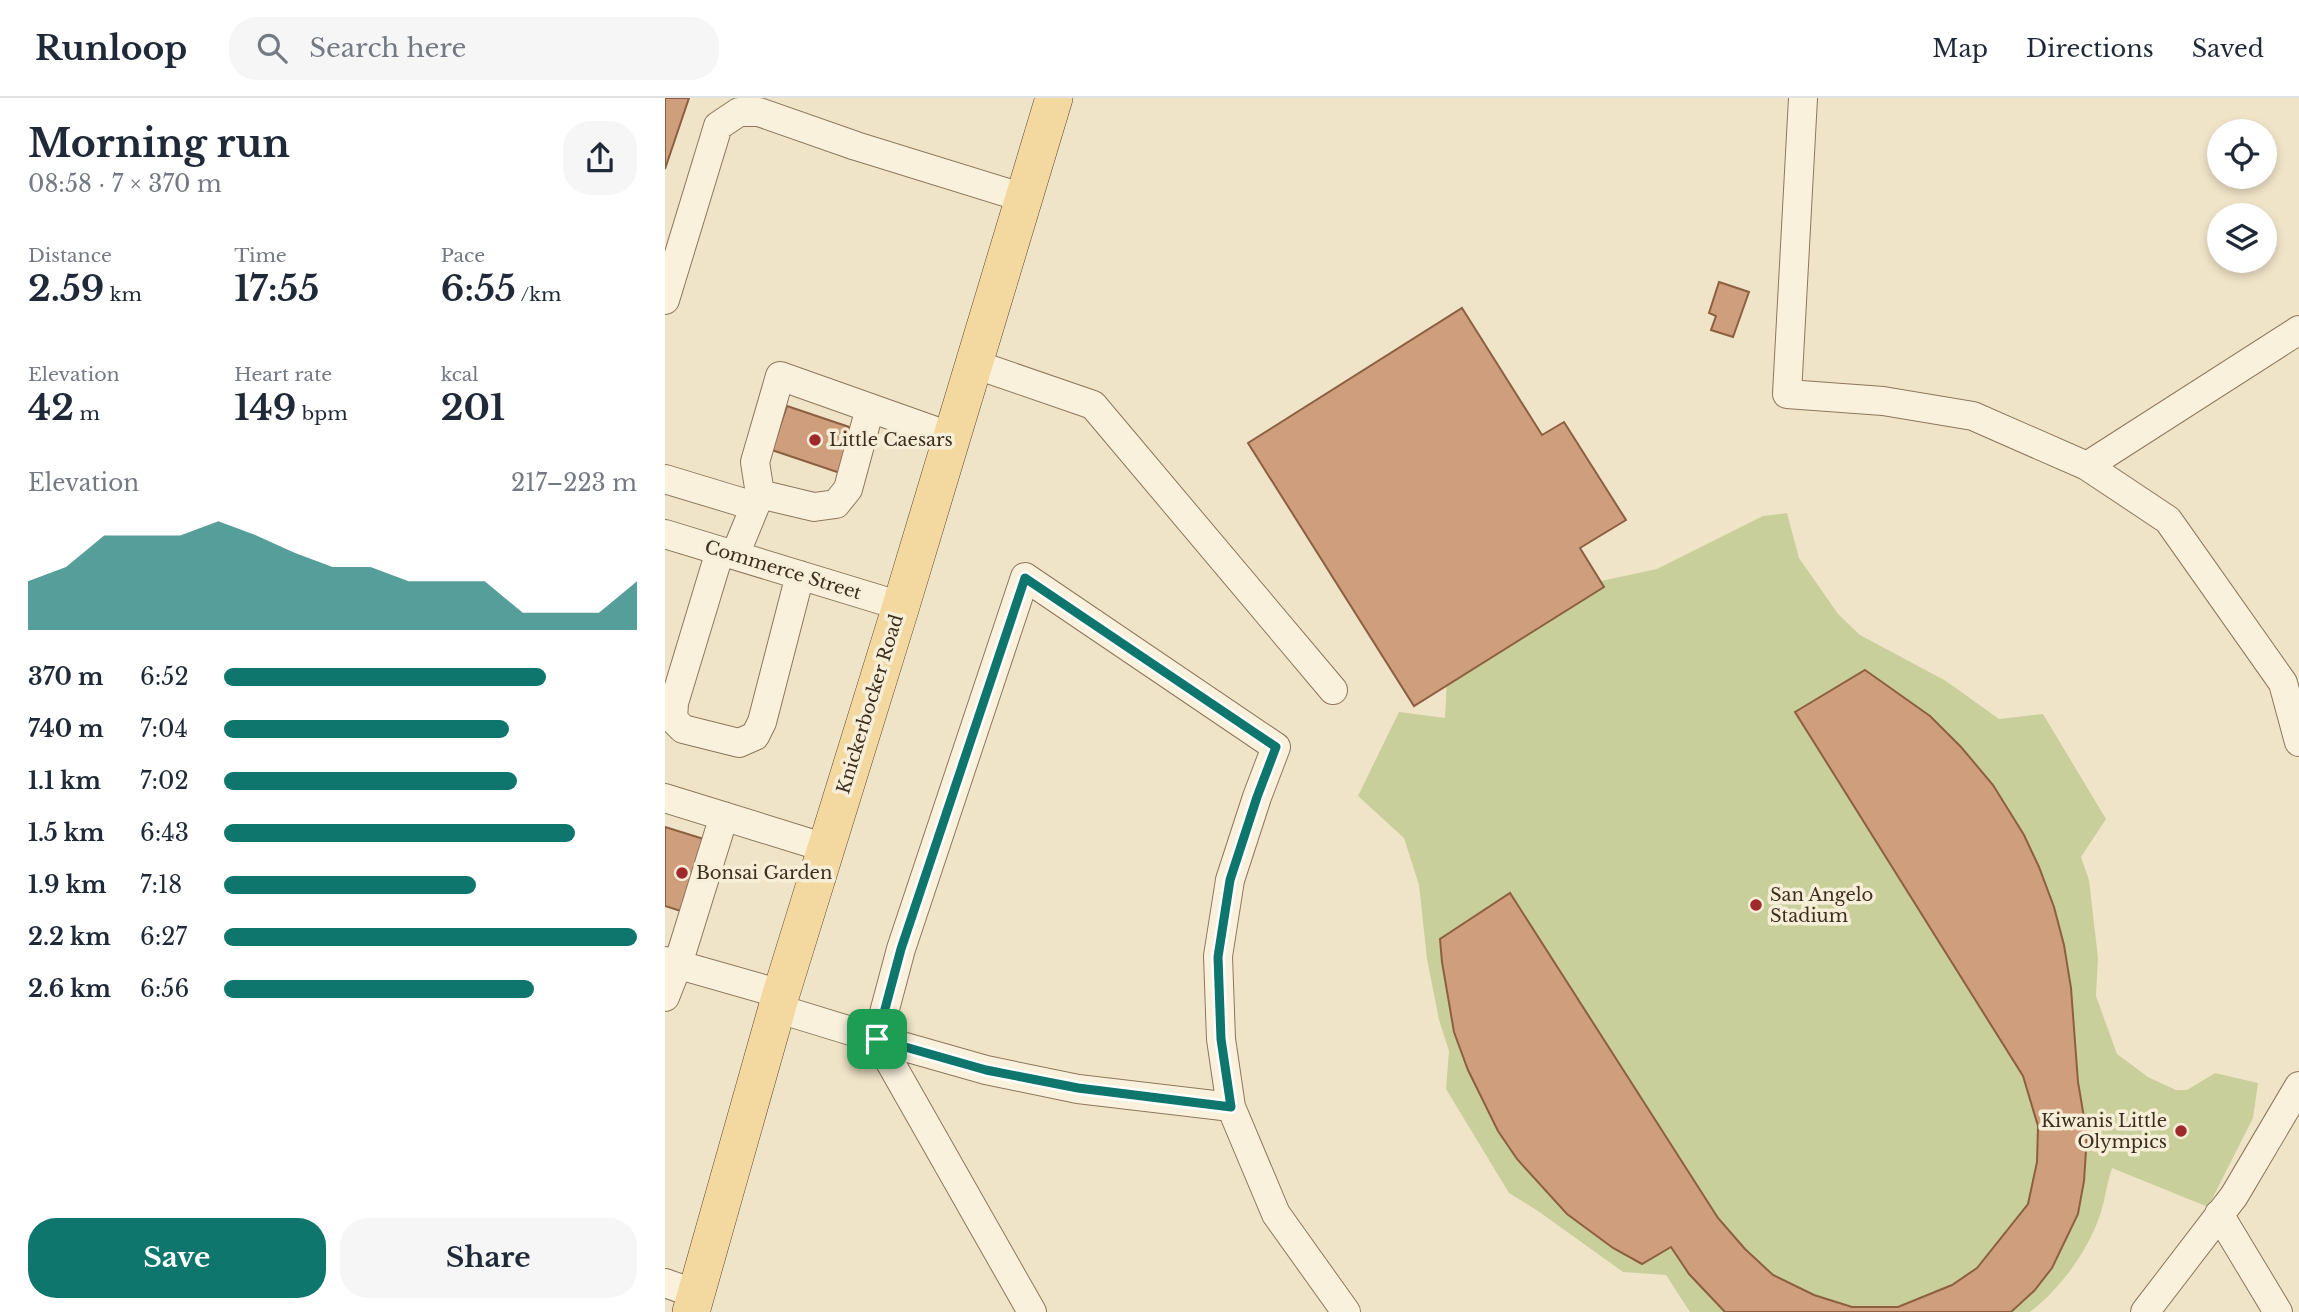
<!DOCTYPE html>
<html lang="en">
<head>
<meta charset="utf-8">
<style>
  :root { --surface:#fff; --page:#f6f6f7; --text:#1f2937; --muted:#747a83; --line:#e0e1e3; --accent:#0f766e }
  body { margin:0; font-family:"Libre Baskerville",serif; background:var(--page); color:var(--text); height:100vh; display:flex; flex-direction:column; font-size:26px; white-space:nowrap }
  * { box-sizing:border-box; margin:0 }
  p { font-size:23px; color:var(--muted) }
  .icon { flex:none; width:38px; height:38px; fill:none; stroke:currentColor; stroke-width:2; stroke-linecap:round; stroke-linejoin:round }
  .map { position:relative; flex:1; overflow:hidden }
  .details { display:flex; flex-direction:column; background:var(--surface); width:665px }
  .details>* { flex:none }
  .fabs { position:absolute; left:1542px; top:21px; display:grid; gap:14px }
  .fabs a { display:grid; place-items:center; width:70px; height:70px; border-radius:50%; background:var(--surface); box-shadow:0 4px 10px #0003; font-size:35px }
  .pin { position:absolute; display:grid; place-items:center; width:60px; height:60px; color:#fff; margin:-30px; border-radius:14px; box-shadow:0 4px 10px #0006 }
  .round { display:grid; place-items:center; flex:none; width:74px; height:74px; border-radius:28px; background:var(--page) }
  .overview { display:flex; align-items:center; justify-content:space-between; height:119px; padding:0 28px }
  h1 { font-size:38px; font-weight:700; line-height:52px }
  .figures { display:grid; grid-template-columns:repeat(3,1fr); gap:10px; height:119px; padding:7px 28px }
  .figures div { display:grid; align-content:center }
  .figures b { font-size:35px; font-weight:700 }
  .figures small { font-size:19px; font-weight:400 }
  .figures p { font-size:19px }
  .chart { height:196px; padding:14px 28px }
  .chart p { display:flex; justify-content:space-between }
  .chart svg { width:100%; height:126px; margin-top:7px; fill:var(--accent); opacity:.7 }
  .primary-button { display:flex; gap:14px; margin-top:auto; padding:14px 28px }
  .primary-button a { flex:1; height:80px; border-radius:28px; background:var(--accent); color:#fff; font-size:28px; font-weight:700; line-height:80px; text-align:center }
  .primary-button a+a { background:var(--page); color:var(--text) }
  ul { padding:0 28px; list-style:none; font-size:23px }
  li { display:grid; grid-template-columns:112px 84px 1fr; align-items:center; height:52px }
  li i { height:18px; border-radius:9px; background:var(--accent) }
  header { display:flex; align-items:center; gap:42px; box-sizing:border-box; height:98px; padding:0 35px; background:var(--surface); border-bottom:2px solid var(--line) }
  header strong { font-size:33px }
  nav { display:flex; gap:38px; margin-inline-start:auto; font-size:24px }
  .search { width:490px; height:63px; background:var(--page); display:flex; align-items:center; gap:18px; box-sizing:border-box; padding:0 24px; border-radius:28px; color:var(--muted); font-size:26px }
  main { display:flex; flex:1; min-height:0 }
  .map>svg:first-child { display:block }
</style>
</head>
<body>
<header>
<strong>Runloop</strong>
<div class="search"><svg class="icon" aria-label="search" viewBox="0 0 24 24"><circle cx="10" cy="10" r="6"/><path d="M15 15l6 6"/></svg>Search here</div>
<nav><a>Map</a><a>Directions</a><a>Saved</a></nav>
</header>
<main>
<section class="details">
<div class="overview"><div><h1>Morning run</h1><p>08:58 · 7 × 370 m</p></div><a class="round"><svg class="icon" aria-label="share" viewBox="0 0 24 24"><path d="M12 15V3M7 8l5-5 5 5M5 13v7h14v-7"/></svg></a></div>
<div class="figures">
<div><p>Distance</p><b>2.59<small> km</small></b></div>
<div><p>Time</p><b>17:55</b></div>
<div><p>Pace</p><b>6:55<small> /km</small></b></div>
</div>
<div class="figures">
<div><p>Elevation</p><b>42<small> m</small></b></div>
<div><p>Heart rate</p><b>149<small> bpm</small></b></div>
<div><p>kcal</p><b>201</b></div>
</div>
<div class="chart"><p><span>Elevation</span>217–223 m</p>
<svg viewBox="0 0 160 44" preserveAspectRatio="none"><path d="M0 44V27L10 22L20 11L30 11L40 11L50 6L60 11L70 17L80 22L90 22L100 27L110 27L120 27L130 38L140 38L150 38L160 27V44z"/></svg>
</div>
<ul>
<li><b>370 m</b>6:52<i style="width:78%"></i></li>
<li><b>740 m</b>7:04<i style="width:69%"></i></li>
<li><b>1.1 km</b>7:02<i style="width:71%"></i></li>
<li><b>1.5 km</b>6:43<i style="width:85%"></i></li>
<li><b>1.9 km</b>7:18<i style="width:61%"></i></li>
<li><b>2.2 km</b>6:27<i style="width:100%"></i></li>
<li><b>2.6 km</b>6:56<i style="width:75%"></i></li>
</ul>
<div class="primary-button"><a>Save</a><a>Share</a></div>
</section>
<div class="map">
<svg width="1634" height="1214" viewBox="0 0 1634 1214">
  <rect width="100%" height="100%" fill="#f0e4c8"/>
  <path fill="#c9cf9b" d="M 1122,415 L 1134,460 L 1173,516 L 1195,537 L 1281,583 L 1334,621 L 1378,616 L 1441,721 L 1416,759 L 1424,782 L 1433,860 L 1431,898 L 1452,956 L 1483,979 L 1511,992 L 1522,992 L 1550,975 L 1593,985 L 1588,1020 L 1543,1109 L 1447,1070 C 1442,1085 1440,1102 1435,1117 C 1423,1153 1395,1191 1365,1214 L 1025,1214 L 1001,1177 L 958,1174 L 873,1113 L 844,1095 L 781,991 L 784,953 L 774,922 L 762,861 L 754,787 L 739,740 L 693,698 L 734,614 L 780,620 L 782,580 L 936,483 L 992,471 L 1098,418 Z"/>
  <path fill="#cf9f7d" stroke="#8d5f41" stroke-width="2" d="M 0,0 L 24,0 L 0,71 Z
    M 1054,184 L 1084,194 L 1068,239 L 1046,232 L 1051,218 L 1044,215 Z
    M 797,210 L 877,337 L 899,324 L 961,422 L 915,450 L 939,489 L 749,608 L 583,345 Z
    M 122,308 L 193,332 L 178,376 L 107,352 Z
    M 1200,572 L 1265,618 L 1296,649 L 1328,687 L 1359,737 L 1374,769 L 1389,809 L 1399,847 L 1406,890 L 1413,984 L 1422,1037 L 1419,1083 L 1413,1116 L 1387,1170 L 1369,1193 L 1346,1214 L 1060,1214 L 1024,1176 L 1006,1149 L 977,1166 L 948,1150 L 902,1116 L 852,1061 L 833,1033 L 803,972 L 789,934 L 777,864 L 775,841 L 845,795 L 1053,1120 L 1080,1151 L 1108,1177 L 1149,1197 L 1187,1209 L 1233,1209 L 1287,1187 L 1312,1170 L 1363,1106 L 1372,1064 L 1373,1028 L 1358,978 L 1130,614 Z
    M 0,729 L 45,743 L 22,815 L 0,808 Z"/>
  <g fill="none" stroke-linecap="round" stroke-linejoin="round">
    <defs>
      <path id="minor" d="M 1138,0 L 1122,296 L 1218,303 L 1308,318 L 1422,368 L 1634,232
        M 0,202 L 53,28 L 74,14 L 94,14 L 191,48 L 359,100
        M 309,266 L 428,307 L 668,592
        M 1422,368 L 1503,422 L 1618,585 L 1634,644
        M 0,381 L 89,408
        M 95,396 L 149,409 L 171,406 L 183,391 L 205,310
        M 0,436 L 236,508
        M 55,453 L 9,605 L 8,621 L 18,631 L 74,645 L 90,638 L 97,624 L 135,477
        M 70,457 L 95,396 L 90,364 L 115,278 L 287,339
        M 0,700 L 161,750
        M 0,863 L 116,896
        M 0,899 L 13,866 L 59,718
        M 111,910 L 212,941 L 236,851 L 360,479 L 611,649 L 592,699 L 565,782 L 553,858 L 556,941 L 566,1009 L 611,1116 L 681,1214
        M 212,941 L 321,972 L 413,991 L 566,1009
        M 212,941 L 367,1214
        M 1554,1116 L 1613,1214
        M 0,1185 L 31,1196
        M 1480,1214 L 1569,1098 L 1634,988"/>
      <path id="major" d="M 26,1214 L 116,896 L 236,508 L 389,0"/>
    </defs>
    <use href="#minor" stroke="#8d765c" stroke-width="30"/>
    <use href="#major" stroke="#5b4430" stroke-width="38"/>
    <use href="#minor" stroke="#faf1dc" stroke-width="28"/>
    <use href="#major" stroke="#f3d9a0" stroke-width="37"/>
  </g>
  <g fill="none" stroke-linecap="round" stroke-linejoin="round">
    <defs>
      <path id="route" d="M 360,480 L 611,649 L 592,699 L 565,782 L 553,859 L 556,941 L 566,1009 L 413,990 L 321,972 L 212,941 L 236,851 Z"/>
    </defs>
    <use href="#route" stroke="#fff" stroke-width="14"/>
    <use href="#route" stroke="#0f766e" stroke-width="9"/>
  </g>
  <g fill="#9e2a2b" stroke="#f7eed8" stroke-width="2.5">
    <circle cx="150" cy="342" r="7"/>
    <circle cx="17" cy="775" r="7"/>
    <circle cx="1091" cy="807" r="7"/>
    <circle cx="1516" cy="1033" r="7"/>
  </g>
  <g text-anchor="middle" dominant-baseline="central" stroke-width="7" stroke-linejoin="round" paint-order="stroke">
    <g font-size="18" fill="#3d2e20" stroke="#f7eed8" text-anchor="start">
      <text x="164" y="342">Little Caesars</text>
      <text x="31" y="775">Bonsai Garden</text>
      <text x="1105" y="797">San Angelo<tspan x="1105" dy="21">Stadium</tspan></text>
      <text x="1502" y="1023" text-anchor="end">Kiwanis Little<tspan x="1502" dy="21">Olympics</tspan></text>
    </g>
    <g font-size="18" fill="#3d2e20" stroke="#f7eed8">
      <text transform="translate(118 472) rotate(17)">Commerce Street</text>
      <text transform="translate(205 606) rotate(-73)">Knickerbocker Road</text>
    </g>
  </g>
</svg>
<div class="fabs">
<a><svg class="icon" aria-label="locate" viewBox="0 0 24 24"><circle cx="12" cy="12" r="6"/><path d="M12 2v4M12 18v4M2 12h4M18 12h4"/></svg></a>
<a><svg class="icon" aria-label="layers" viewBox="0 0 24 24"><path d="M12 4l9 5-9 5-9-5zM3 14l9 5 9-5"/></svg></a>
</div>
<div class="pin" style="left:212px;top:941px;background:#1e9e55"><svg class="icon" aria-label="arrive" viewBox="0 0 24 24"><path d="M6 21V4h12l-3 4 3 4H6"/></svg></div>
</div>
</main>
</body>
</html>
